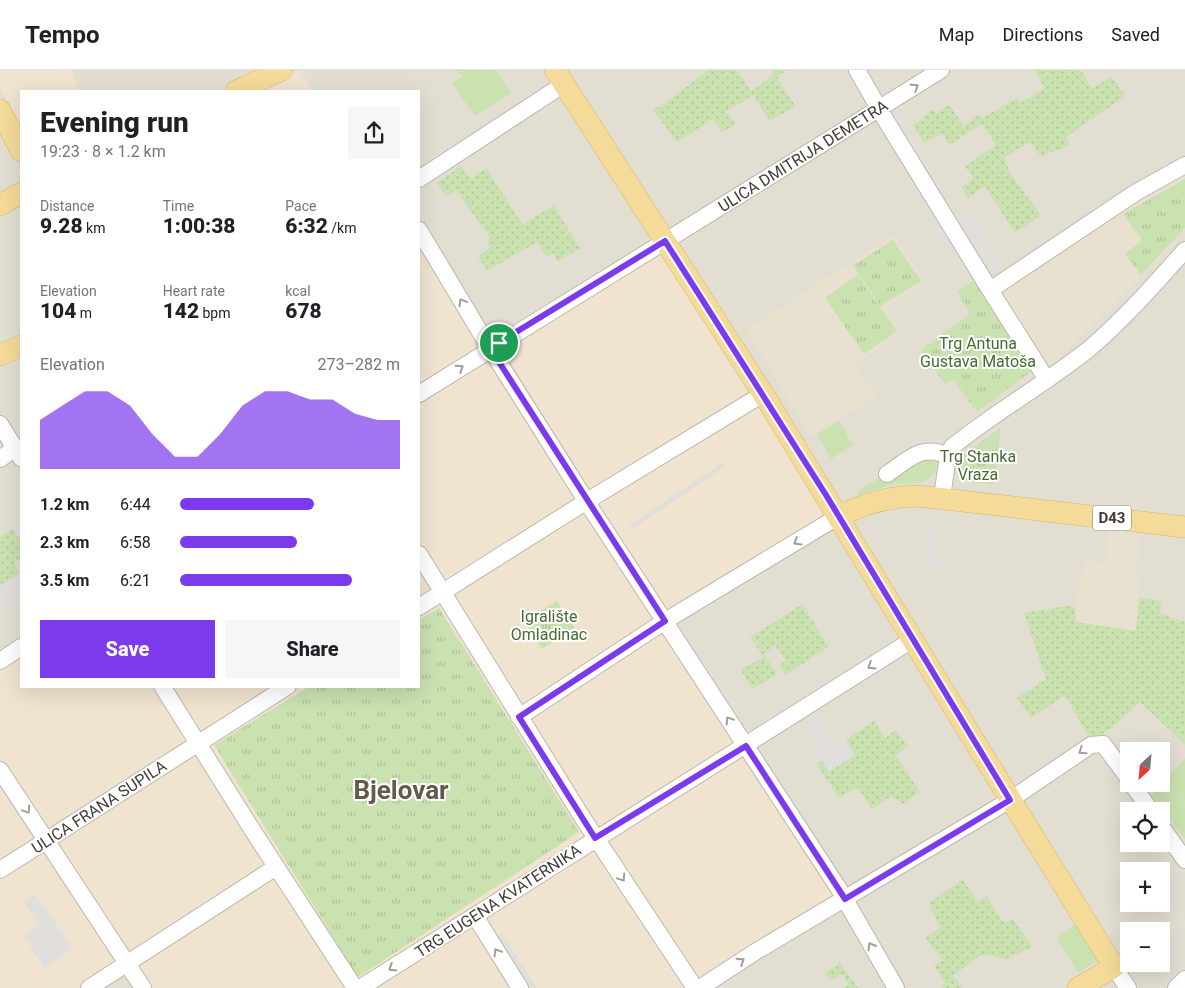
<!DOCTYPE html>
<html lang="en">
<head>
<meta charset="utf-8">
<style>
  :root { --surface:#fff; --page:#f6f6f6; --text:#202124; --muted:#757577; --line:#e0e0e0; --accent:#7c3aed }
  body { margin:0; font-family:Roboto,sans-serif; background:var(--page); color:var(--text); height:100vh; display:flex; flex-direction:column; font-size:19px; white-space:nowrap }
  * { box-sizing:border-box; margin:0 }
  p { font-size:16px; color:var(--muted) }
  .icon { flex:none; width:28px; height:28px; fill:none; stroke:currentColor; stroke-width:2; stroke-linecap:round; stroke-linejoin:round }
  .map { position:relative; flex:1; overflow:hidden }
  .panel { position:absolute; left:20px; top:20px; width:400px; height:598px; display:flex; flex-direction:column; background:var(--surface); border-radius:0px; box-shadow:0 5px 20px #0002 }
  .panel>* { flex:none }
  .needle { width:32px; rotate:206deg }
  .controls { position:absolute; left:1120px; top:672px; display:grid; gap:10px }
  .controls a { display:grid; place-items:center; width:50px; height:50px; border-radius:0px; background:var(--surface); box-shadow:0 5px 20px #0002; font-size:25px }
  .pin { position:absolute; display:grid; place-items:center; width:42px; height:42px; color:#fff; margin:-21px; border:2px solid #fff; border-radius:50%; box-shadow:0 1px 5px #0007 }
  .round { display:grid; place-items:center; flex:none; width:52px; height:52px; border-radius:0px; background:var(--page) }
  .head { display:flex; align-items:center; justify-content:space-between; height:85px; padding:0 20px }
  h1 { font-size:28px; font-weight:800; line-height:38px }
  .figures { display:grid; grid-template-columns:repeat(3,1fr); gap:8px; height:85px; padding:5px 20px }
  .figures div { display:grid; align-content:center }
  .figures b { font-size:21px; font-weight:800 }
  .figures small { font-size:14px; font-weight:400 }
  .figures p { font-size:14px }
  .chart { height:140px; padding:10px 20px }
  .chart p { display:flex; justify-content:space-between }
  .chart svg { width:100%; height:90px; margin-top:5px; fill:var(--accent); opacity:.7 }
  .cta { display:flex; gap:10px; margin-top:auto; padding:10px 20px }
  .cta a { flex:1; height:58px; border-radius:0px; background:var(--accent); color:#fff; font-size:20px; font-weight:800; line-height:58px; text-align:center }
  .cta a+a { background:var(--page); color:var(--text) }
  ul { padding:0 20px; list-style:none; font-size:16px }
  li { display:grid; grid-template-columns:80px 60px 1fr; align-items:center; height:38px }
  li i { height:12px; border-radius:6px; background:var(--accent) }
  header { display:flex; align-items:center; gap:30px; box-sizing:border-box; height:70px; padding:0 25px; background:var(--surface); border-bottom:1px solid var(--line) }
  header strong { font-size:24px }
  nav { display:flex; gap:28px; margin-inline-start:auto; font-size:18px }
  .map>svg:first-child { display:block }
</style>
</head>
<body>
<header>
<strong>Tempo</strong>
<nav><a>Map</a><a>Directions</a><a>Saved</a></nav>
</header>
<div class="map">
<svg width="1185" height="918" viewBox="0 0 1185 918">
  <defs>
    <pattern id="park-tufts" width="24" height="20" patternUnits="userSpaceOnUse" patternTransform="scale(1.25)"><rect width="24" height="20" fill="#cae1b0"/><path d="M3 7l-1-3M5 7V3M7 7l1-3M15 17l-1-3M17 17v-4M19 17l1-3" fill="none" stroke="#afc298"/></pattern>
    <pattern id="garden-dots" width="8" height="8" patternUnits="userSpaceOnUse" patternTransform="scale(1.25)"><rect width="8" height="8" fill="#cae1b0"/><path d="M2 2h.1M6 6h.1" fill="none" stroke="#afc298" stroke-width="1.8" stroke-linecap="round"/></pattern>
  </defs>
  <rect width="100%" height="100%" fill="#f0ece4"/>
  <path fill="#e3ded2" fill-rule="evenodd" d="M 0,0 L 1185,0 L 1185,918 L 0,918 ZM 21,21 L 419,21 L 419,616 L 21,616 ZM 1129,681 L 1161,681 L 1161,714 L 1129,714 ZM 1129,741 L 1161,741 L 1161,774 L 1129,774 ZM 1129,801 L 1161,801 L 1161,834 L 1129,834 ZM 1129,861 L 1161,861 L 1161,894 L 1129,894 Z"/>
  <path fill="#f0e3d0" d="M 0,0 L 71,0 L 80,21 L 21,21 L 21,60 L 0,17 Z
    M 297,0 L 300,0 L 314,21 L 256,21 Z
    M 419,160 L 486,272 L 665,171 L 839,446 L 666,551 L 845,829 L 700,918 L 143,918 L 126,893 L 88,918 L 0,918 L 0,591 L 21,577 L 21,616 L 419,616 Z"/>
  <path fill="#e8e1cf" d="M 1185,105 L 1185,160 L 1145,203 L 1049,298 L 998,222 L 1099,158 L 1146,124 Z
    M 893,165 L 925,211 L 886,239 L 902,261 L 854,295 L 877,327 L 811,366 L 746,260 Z
    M 1108,448 L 1142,452 L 1137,494 L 1139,528 L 1137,561 L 1076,552 L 1075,537 L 1085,491 L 1106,493 Z"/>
  <path fill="#cae1b0" d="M 457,0 L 496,0 L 511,23 L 475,46 L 452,13 L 462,7 Z
    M 839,351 L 853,375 L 831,389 L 817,364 Z
    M 927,386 L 936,387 L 938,392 C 930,421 913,410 890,415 C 880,418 869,422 859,425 L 857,421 L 879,409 L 885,411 Z
    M 1185,689 L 1185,769 L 1152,724 Z
    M 1080,851 L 1107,885 L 1078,903 L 1057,868 Z"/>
  <path fill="url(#park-tufts)" d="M 1185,109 L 1185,158 L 1141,205 L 1125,184 L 1142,170 L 1123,144 Z
    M 893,170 L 921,211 L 881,236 L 853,196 Z
    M 858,205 L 897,261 L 864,284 L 825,228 Z
    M 973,211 L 1033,300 L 977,342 L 953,309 L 945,314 L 921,280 L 970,243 L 957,222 Z
    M 1001,357 L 994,414 L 967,412 L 959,408 L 957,396 L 959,389 Z
    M 557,531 L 574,558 L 542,579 L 524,551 Z
    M 439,538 L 579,762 L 358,907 L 214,675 L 310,616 L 419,616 L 419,550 Z"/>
  <path fill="url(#garden-dots)" d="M 708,0 L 737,0 L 751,22 L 774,4 L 772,0 L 787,0 L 777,7 L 795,36 L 770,51 L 753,26 L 726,41 L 736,55 L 722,62 L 713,49 L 677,72 L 653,40 L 667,32 Z
    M 1034,0 L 1081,0 L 1092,18 L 1112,7 L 1125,26 L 1066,67 L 1070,75 C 1061,80 1050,82 1041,87 L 1031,73 L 1021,77 L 1004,88 L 1010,103 L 1041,145 L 1015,163 L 985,116 L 968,128 L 961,117 L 974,108 L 965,96 L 996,75 L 982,54 L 949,75 L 942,63 L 924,73 L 913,55 L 924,49 L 923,46 L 933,40 L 936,43 L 949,35 L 964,56 L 980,44 L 982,48 L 1017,28 L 1020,33 L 1045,18 Z
    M 461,96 L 471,109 L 486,98 L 523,155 L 553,135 L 580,178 L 558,192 L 553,183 L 547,187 L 537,172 L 487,201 L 478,186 L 491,177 L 486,171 L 490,168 L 456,120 L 446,127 L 437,113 Z
    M 12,459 L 21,472 L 21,488 L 14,493 L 20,503 L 0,515 L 0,466 Z
    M 1139,528 L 1161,530 L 1160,544 L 1185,552 L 1185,674 L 1140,632 L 1112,658 L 1091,671 L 1065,625 L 1031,648 L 1017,628 L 1046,609 L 1024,543 L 1065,536 L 1075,537 L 1076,552 L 1136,561 Z
    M 803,534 L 828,577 L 786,605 L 779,595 L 786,591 L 775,575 L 764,584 L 777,604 L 752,619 L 741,600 L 764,587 L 750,567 Z
    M 874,651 L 885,668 L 896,660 L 908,676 L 896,686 L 920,722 L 903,734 L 892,726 L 872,739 L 857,717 L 839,728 L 816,693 L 821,690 L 855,685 L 846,670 Z
    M 963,809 L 977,832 L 986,826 L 1004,853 L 1013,849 L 1032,877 L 1006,889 L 989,885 L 979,886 L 953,906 L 963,918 L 941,918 L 945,913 L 934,896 L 943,890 L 925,868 L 940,858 L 929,833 Z
    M 840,893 L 858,918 L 843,918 L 848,914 L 842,904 L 831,911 L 825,903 Z"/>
  <path fill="#e1dfdc" d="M 896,42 L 949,132 L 940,139 L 885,49 Z
    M 933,138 L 969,194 L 962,198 L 927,142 Z
    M 970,146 L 1002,198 L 994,203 L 962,151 Z
    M 508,288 L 583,407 L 577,416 L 500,294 Z
    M 722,393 L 726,396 L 632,459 L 629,455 Z
    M 930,456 L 937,457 L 940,499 L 928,498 Z
    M 21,503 L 21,530 L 0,543 L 0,517 Z
    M 819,647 L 838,674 L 846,670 L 855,685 L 829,702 L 821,690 L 816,693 L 808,682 L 821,673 L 808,654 Z
    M 35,824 L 73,878 L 44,898 L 24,866 L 39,856 L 24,832 Z
    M 501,862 L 537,918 L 526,918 L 496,871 Z"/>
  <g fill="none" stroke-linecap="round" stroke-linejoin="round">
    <defs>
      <path id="minor" d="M 857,0 L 885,49 L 990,220
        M 419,109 L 564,14
        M 419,160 L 486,272 L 592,440 L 839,819 L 896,918
        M 1047,310 L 990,220 L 1135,123 L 1185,95
        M 419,324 L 941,0
        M 0,354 L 21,388
        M 0,389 L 15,378
        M 887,404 C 908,390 922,373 948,386
        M 942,427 L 948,386 L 952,377 C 995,342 1045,314 1089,279 C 1124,249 1155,214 1185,180
        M 419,484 L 584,750 L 695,918
        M 419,537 L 587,431 L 763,324
        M 0,591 L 21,577
        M 162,616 L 253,761 L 355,918
        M 519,647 L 665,551 L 839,446
        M 0,700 L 143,918
        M 1132,714 L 1151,741
        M 1161,756 L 1185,790
        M 0,800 L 288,616
        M 475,846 L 520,918
        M 1114,897 L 1128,918
        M 89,918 L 276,797
        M 360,918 C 544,801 728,685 912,570
        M 700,918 L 755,882 L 1010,730 L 1091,675 L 1103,674 L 1129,709
        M 1176,918 L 1185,909"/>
      <path id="major" d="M 555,0 L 767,330 L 965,656 L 1114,897 L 1078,918
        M 236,21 L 282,0
        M 0,40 L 21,81
        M 0,135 L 21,123
        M 0,285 L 21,276
        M 839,446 C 865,433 890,426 919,426 L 1185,457"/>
    </defs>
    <use href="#minor" stroke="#bdb7aa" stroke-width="18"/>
    <use href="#major" stroke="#d6b76b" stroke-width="22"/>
    <use href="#minor" stroke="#fff" stroke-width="16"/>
    <use href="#major" stroke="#f4db99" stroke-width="21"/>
  </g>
  <defs><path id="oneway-chevron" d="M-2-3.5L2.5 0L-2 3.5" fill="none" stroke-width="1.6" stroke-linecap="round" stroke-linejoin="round" transform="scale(1.25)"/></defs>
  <g stroke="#a09e9a">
    <use href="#oneway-chevron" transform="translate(915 17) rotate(-33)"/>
    <use href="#oneway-chevron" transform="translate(462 232) rotate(-121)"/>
    <use href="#oneway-chevron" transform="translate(460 298) rotate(-33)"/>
    <use href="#oneway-chevron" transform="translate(797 472) rotate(149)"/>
    <use href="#oneway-chevron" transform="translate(871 596) rotate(148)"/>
    <use href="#oneway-chevron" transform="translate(729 650) rotate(-123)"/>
    <use href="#oneway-chevron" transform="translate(1082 681) rotate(146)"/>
    <use href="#oneway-chevron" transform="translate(27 740) rotate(56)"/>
    <use href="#oneway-chevron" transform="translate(622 808) rotate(56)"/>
    <use href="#oneway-chevron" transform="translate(871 876) rotate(-120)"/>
    <use href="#oneway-chevron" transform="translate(497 882) rotate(-122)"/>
    <use href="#oneway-chevron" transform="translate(741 891) rotate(-33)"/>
    <use href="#oneway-chevron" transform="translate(392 898) rotate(148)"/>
  </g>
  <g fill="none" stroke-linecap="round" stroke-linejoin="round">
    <defs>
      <path id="route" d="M 665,171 L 826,425 L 1010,730 L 845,829 L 746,676 L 595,768 L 519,647 L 665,551 L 490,278 Z"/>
    </defs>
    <use href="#route" stroke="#fff" stroke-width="10"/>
    <use href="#route" stroke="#7c3aed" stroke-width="6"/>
  </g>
  <g text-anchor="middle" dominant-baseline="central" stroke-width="4" stroke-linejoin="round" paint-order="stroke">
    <rect fill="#fff" stroke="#7a7671" stroke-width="1" x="1093" y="435.5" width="38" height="25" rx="4"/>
    <g font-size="15" font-weight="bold" fill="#413c34">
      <text x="1112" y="448">D43</text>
    </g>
    <g font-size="16" fill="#413c34" stroke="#fff">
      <text transform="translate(803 86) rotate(-32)">ULICA DMITRIJA DEMETRA</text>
      <text transform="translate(99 737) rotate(-33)">ULICA FRANA SUPILA</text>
      <text transform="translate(498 831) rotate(-33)">TRG EUGENA KVATERNIKA</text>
    </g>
    <g font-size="16" fill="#456c2e" stroke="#fff">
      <text x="978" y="273">Trg Antuna<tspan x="978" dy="18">Gustava Matoša</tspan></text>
      <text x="978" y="386">Trg Stanka<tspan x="978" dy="18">Vraza</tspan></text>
      <text x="549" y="546">Igralište<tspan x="549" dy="18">Omladinac</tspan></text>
    </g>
    <g font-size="26" font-weight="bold" fill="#635a4d" stroke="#fff">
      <text x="401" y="720">Bjelovar</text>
    </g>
  </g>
</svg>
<div class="controls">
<a><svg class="needle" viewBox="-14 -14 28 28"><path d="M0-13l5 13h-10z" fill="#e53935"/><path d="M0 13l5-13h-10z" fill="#757577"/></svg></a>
<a><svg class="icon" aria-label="locate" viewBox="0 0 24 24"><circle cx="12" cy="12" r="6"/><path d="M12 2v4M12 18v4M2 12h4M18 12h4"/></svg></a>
<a>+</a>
<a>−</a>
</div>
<div class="pin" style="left:499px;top:273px;background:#1e9e55"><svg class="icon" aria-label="arrive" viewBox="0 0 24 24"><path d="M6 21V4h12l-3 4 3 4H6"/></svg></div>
<section class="panel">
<div class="head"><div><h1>Evening run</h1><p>19:23 · 8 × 1.2 km</p></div><a class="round"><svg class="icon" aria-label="share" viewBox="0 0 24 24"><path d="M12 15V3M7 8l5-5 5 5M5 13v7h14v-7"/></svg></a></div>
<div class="figures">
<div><p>Distance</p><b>9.28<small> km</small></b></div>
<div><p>Time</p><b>1:00:38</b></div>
<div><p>Pace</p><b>6:32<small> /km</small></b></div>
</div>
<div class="figures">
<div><p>Elevation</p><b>104<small> m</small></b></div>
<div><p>Heart rate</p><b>142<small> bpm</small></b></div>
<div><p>kcal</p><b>678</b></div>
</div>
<div class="chart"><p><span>Elevation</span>273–282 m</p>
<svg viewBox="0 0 160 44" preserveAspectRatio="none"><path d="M0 44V20L10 13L20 6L30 6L40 13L50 27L60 38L70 38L80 27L90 13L100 6L110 6L120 10L130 10L140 17L150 20L160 20V44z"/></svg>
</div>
<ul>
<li><b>1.2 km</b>6:44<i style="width:61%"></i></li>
<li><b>2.3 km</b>6:58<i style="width:53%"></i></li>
<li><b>3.5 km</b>6:21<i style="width:78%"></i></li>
</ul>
<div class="cta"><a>Save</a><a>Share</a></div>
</section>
</div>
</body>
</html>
